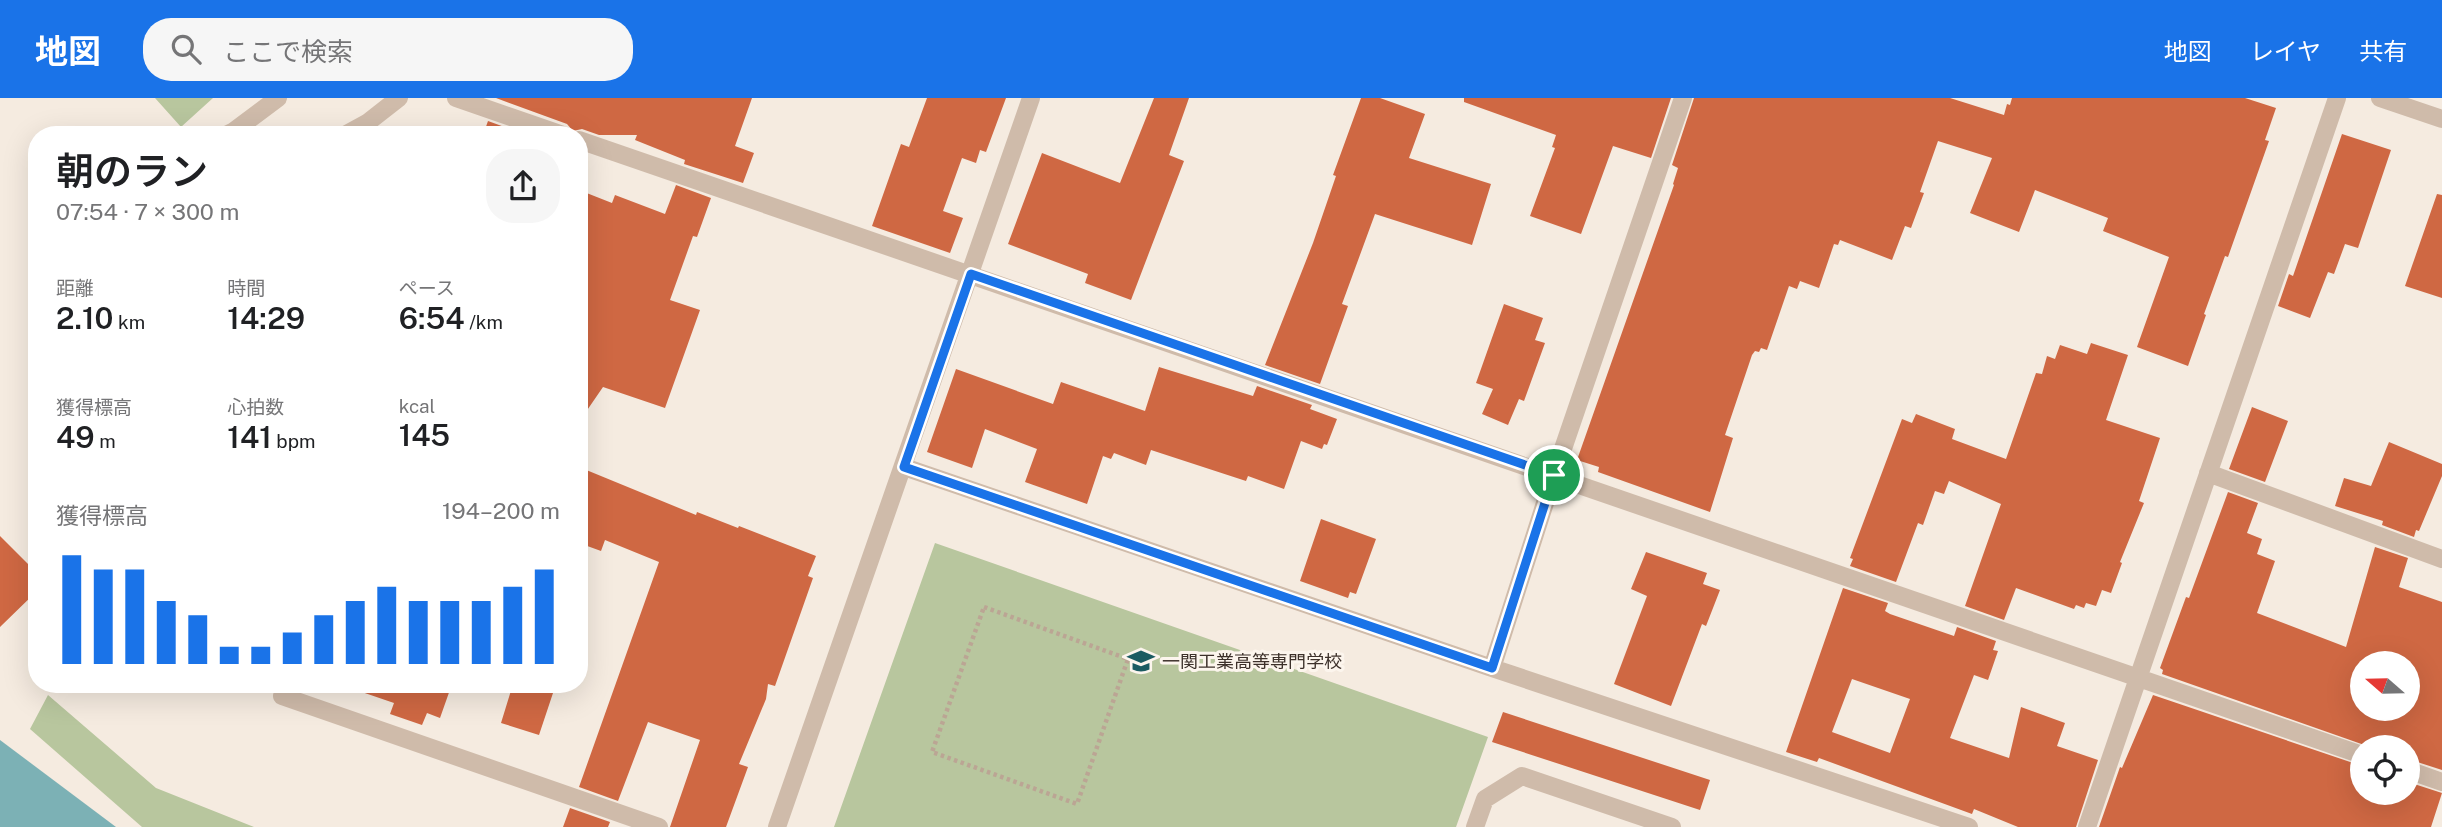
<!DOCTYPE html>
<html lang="ja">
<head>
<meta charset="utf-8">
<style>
  :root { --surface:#fff; --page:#f6f6f6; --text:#202124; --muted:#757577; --accent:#1a73e8 }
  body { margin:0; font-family:"Public Sans","Noto Sans JP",sans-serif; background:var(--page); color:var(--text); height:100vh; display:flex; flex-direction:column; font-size:26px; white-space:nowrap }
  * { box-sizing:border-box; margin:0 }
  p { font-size:23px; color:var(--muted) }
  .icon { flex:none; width:38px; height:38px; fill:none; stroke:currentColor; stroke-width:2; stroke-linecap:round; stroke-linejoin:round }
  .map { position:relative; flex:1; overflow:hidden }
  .panel { position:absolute; left:28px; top:28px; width:560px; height:567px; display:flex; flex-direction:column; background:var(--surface); border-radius:28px; box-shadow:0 7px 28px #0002 }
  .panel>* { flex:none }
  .needle { width:46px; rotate:290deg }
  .fabs { position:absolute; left:2350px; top:553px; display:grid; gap:14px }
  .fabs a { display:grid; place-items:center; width:70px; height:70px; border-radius:50%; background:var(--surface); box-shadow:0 7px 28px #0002; font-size:35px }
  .pin { position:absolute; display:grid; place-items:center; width:60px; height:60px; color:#fff; margin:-30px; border:4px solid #fff; border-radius:50%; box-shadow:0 2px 7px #0007 }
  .round { display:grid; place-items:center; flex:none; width:74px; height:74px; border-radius:28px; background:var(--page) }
  .head { display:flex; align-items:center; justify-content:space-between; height:119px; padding:0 28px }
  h1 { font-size:38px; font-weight:600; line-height:52px }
  .stats { display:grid; grid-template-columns:repeat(3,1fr); gap:10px; height:119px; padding:7px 28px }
  .stats div { display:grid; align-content:center }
  .stats b { font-size:30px; font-weight:600 }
  .stats small { font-size:19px; font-weight:400 }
  .stats p { font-size:19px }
  .chart { height:196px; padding:14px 28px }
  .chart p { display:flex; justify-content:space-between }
  .chart svg { width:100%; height:126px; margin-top:7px; stroke:var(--accent); stroke-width:6 }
  header { display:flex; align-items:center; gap:42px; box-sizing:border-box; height:98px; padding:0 35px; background:var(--accent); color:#fff }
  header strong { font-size:33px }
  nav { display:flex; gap:38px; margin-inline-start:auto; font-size:24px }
  .search { width:490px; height:63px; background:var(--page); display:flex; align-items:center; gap:18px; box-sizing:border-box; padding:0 24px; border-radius:28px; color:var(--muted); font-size:26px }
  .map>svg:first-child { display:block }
</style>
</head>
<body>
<header>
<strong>地図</strong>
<div class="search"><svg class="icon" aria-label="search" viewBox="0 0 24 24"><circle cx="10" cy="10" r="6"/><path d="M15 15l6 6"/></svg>ここで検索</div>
<nav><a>地図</a><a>レイヤ</a><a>共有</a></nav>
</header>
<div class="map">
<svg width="2442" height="729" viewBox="0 0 2442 729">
  <rect width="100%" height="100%" fill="#f5ebe0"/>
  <path fill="#b8c69e" d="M 155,0 L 213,0 L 181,29 Z
    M 935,445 L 1488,639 L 1456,729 L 834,729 Z
    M 48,597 L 156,690 L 254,729 L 142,729 L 30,631 Z"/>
  <path fill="#7cb1b5" d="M 0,642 L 116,729 L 0,729 Z"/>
  <path fill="#cf6843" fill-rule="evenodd" d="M 496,0 L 752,0 L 735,48 L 754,55 L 743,85 L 684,66 L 685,62 L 635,42 L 637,37 L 599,37 L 582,31 L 573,33 L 567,26 Z
    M 927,0 L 1006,0 L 986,54 L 980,52 L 976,65 L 962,60 L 943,113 L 963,120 L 950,155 L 872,128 L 901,46 L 909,49 Z
    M 1154,0 L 1189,0 L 1169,57 L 1184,63 L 1131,202 L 1085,185 L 1088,176 L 1008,146 L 1042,55 L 1120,85 Z
    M 1361,0 L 1380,0 L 1425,16 L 1409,60 L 1491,86 L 1472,147 L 1375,116 L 1342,206 L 1348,208 L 1320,286 L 1265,267 L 1313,145 L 1336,78 L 1333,77 Z
    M 1464,0 L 1671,0 L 1651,60 L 1613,48 L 1581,136 L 1530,118 L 1555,50 L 1552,49 L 1556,37 L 1464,4 Z
    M 1694,0 L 1950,0 L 2004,17 L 2007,6 L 2010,7 L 2012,0 L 2245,0 L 2276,10 L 2265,42 L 2269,43 L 2228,159 L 2225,158 L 2204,216 L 2206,217 L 2188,268 L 2137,249 L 2169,159 L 2103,133 L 2108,120 L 2035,92 L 2019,134 L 1970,115 L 1992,60 L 1938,43 L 1920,94 L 1924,95 L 1911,130 L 1905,128 L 1892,162 L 1840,142 L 1838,147 L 1834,146 L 1819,190 L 1800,183 L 1797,191 L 1789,188 L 1767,252 L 1761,250 L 1759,254 L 1755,253 L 1752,257 L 1725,337 L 1733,340 L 1710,414 L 1598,374 L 1599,369 L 1577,362 L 1674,87 L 1673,86 L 1678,70 L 1672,67 Z
    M 488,23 L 527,37 L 483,37 Z
    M 2342,36 L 2391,52 L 2358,150 L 2345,146 L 2334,176 L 2328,174 L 2310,220 L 2278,208 L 2289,176 L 2293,178 Z
    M 676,87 L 711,100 L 697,139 L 693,138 L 670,202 L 700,212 L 665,310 L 603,289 L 579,324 L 579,92 L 612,105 L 615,97 L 665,116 Z
    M 2437,96 L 2442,97 L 2442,200 L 2405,188 Z
    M 1504,206 L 1543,220 L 1535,242 L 1545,245 L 1524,303 L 1519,301 L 1508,327 L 1482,316 L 1493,291 L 1476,285 Z
    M 2091,245 L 2128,257 L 2106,322 L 2160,340 L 2139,403 L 2144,405 L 2120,464 L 2122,465 L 2111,495 L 2102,492 L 2096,508 L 2086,505 L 2084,510 L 2076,507 L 2074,511 L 2016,490 L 2004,522 L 1965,508 L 2001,406 L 1949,383 L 1944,396 L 1935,393 L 1923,427 L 1918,425 L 1896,484 L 1850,468 L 1853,461 L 1850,460 L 1902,321 L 1912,325 L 1916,316 L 1955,331 L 1952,341 L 2006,361 L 2036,275 L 2042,276 L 2047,258 L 2055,261 L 2060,247 L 2087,256 Z
    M 1159,269 L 1253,298 L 1257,288 L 1312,307 L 1310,311 L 1337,321 L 1327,347 L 1324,346 L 1322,351 L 1301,343 L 1284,391 L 1248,378 L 1246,383 L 1151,352 L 1146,367 L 1114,355 L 1111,361 L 1103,358 L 1087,406 L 1025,384 L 1037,351 L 985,331 L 972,370 L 927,354 L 956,271 L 1053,306 L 1061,284 L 1145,313 Z
    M 2252,309 L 2288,323 L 2265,384 L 2229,371 Z
    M 2389,344 L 2442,366 L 2442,378 L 2419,433 L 2416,432 L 2414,439 L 2382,427 L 2383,423 L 2335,408 L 2344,380 L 2371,388 Z
    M 579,369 L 696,417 L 697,414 L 738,430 L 739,428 L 816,458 L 808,478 L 813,480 L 775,588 L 768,586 L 766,601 L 739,666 L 748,669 L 726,729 L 670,729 L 700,642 L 648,624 L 618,703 L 579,689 L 659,464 L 605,442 L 601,453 L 579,445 Z
    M 2228,394 L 2258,405 L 2247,435 L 2262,441 L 2257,456 L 2275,463 L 2257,515 L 2346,549 L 2375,449 L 2408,460 L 2399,489 L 2442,504 L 2442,672 L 2408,661 L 2408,649 L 2370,649 L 2162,576 L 2163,572 L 2160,570 L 2186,499 L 2189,500 ZM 2362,565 L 2408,565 L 2408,611 L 2362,611 Z
    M 1321,421 L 1376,441 L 1356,496 L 1350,494 L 1348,500 L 1300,483 Z
    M 0,438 L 37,475 L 37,493 L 0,529 Z
    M 1646,454 L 1707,475 L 1703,486 L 1720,492 L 1706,528 L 1702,526 L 1671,608 L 1614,586 L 1647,498 L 1631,491 Z
    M 1843,490 L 1888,505 L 1885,513 L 1890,516 L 1954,538 L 1957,529 L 1996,543 L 1993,552 L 1998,553 L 1988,582 L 1974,577 L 1950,640 L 2009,660 L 2021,609 L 2065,625 L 2057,648 L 2098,662 L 2076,729 L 2018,729 L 1974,711 L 1972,716 L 1819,660 L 1817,664 L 1786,654 ZM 1852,581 L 1910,601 L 1890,655 L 1832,634 Z
    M 357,586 L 452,586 L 440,620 L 427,615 L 422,627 L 390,616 L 394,605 L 356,592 Z
    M 513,586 L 556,586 L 539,637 L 501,625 Z
    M 2153,597 L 2362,668 L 2362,695 L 2408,695 L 2408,684 L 2442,695 L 2431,729 L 2099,729 L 2120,669 L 2122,670 Z
    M 1503,614 L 1710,682 L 1700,712 L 1492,644 Z
    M 570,710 L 610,724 L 608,729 L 563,729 Z"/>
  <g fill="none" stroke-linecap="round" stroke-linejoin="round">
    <path stroke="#bba594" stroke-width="4.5" stroke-dasharray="3.5 3.5" stroke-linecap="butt" d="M 984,509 L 1128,561 L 1077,706 L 932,654 Z"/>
    <path stroke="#cfbbaa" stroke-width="18" d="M 456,0 L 563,37
      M 2380,0 L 2442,21
      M 226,37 L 234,33 L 278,0
      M 345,37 L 367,25 L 399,0
      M 579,42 L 2362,657
      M 904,369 L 1492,570 L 1969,729
      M 2208,375 L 2442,461
      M 1492,570 L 1554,377 L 1683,0
      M 282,598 L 659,729
      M 2408,672 L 2442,684
      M 777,729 L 1031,0
      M 1475,729 L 1485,701 L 1522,678 L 1672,729
      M 2087,729 L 2337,0"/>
  </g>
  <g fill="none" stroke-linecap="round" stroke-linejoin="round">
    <defs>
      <path id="route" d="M 971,176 L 1554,377 L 1492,570 L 904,369 Z"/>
    </defs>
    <use href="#route" stroke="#fff" stroke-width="14"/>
    <use href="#route" stroke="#1a73e8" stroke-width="9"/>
  </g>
  <defs>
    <symbol id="university-bare" viewBox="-9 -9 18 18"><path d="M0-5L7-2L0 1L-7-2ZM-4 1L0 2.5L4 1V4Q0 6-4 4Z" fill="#1b5b61" stroke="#fcf5ed" stroke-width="2.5" paint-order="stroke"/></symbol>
  </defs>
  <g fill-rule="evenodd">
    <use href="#university-bare" x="1122" y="544" width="38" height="38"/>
  </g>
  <g text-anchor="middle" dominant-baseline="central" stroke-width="6" stroke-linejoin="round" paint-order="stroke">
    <g font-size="18" fill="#3c302a" stroke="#fcf5ed" text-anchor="start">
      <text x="1162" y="563">一関工業高等専門学校</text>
    </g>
  </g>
</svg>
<div class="fabs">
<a><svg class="needle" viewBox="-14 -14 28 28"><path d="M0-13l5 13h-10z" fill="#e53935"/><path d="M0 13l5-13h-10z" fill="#757577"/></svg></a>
<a><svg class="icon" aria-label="locate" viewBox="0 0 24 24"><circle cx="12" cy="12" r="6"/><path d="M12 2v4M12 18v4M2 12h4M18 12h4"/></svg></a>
</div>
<div class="pin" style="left:1554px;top:377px;background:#1e9e55"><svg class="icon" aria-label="arrive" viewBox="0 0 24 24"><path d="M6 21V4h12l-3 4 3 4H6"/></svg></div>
<section class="panel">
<div class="head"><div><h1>朝のラン</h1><p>07:54 · 7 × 300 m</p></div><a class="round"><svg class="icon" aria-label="share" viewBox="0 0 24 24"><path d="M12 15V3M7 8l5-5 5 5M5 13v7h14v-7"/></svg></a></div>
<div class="stats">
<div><p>距離</p><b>2.10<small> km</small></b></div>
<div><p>時間</p><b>14:29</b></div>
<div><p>ペース</p><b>6:54<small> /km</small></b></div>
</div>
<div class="stats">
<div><p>獲得標高</p><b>49<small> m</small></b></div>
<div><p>心拍数</p><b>141<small> bpm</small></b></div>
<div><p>kcal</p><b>145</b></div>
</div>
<div class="chart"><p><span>獲得標高</span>194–200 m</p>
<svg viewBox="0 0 160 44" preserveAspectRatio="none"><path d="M5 44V6M15 44V11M25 44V11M35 44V22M45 44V27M55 44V38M65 44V38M75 44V33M85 44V27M95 44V22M105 44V17M115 44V22M125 44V22M135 44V22M145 44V17M155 44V11"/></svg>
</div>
</section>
</div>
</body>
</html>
